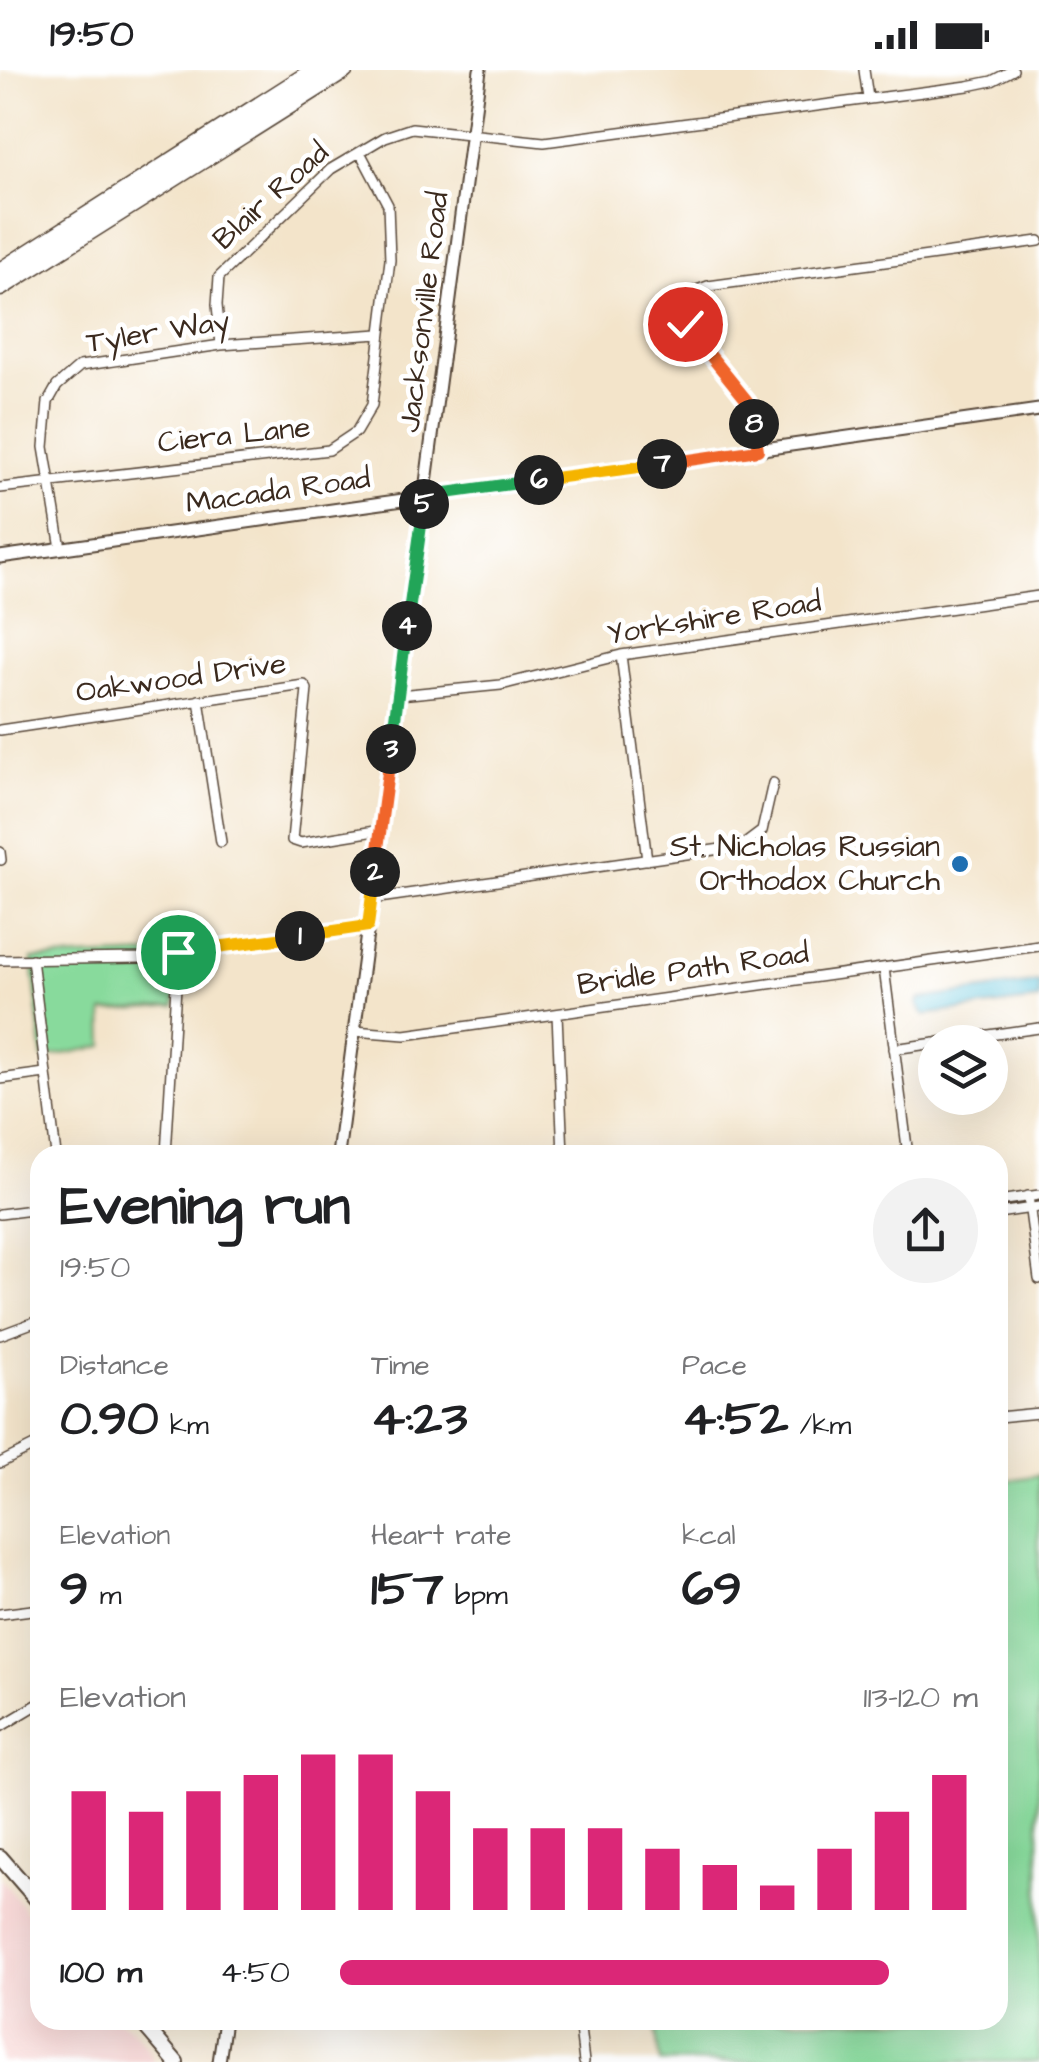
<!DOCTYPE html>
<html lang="en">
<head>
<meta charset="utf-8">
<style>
  :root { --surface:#fff; --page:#f2f2f2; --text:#202124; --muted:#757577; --accent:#db2777 }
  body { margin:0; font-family:"Architects Daughter",sans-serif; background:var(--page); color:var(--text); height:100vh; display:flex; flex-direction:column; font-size:38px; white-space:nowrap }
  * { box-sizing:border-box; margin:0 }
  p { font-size:32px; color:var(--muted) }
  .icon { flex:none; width:55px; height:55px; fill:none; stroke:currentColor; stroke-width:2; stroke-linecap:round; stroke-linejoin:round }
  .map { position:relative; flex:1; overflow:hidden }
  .drawer { position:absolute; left:30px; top:1075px; width:978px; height:885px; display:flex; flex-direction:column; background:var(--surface); border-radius:30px; box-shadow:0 10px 40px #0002 }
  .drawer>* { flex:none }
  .tools { position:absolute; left:918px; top:955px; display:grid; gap:20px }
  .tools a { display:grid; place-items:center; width:90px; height:90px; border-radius:50%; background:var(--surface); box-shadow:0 10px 40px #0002; font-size:50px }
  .pin { position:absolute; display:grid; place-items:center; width:85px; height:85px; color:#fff; margin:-42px; border:5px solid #fff; border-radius:50%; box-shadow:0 2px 10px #0007 }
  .km { position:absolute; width:50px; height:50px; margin:-25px; border-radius:50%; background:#222; color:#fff; font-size:28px; line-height:50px; text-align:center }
  .round { display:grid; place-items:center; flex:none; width:105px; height:105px; border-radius:52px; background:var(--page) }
  .summary { display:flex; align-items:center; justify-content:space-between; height:170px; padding:0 30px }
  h1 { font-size:55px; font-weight:700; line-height:75px }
  .metrics { display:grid; grid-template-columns:repeat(3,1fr); gap:15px; height:170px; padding:10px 30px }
  .metrics div { display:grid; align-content:center }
  .metrics b { font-size:50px; font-weight:700 }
  .metrics small { font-size:28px; font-weight:400 }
  .metrics p { font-size:28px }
  .chart { height:280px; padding:20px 30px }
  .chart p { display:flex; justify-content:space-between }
  .chart svg { width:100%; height:180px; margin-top:10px; stroke:var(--accent); stroke-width:6 }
  ul { padding:0 30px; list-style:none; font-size:32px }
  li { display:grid; grid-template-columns:160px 120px 1fr; align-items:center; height:75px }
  li i { height:25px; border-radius:12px; background:var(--accent) }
  .status { display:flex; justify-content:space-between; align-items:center; height:70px; padding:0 50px; background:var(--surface); direction:ltr }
  .status svg { height:28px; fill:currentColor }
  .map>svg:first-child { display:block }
</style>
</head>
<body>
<div class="status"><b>19:50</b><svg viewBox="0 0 49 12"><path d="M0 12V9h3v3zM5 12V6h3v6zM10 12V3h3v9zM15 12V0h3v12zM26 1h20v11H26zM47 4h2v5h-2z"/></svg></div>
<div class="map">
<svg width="1039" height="1992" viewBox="0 0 1039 1992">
  <rect width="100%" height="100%" fill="#fff"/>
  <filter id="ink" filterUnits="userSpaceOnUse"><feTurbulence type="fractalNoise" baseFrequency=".01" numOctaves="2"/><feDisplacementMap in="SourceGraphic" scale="20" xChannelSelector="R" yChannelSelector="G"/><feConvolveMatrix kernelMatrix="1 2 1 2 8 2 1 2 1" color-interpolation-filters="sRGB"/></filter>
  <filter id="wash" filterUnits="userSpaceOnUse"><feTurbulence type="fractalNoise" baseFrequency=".0048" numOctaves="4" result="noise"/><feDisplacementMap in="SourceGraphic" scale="40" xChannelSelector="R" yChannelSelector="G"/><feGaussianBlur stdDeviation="2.25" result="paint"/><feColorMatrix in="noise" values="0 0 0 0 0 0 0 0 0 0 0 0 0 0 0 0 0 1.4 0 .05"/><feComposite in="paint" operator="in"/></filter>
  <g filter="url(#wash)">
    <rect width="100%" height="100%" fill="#f3e4ca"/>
    <path fill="#f7d0cf" d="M 0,1807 L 40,1860 L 40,1950 L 118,1950 L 130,1958 L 148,1979 L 154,1992 L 0,1992 Z"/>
    <path fill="#88da9c" stroke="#62825d" stroke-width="2.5" d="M 178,883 L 175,936 L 103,942 L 104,976 L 43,988 L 32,889 Z
      M 1039,1405 L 1039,1992 L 660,1992 L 654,1950 L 998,1950 L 998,1412 Z"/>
    <path fill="#5fc4dc" stroke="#4d777d" stroke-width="2.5" d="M 1039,912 L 1039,930 L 924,945 L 917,934 L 920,929 Z"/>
  </g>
  <g filter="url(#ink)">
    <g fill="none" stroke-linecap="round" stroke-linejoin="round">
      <defs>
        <path id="minor" d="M 864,0 L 868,28
          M 221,275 L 217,235 L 219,207 L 331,99 L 385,67 L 412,58 L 544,72 L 968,16 L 992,11 L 1013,0
          M 759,380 L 750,336 L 682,249 L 682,235 L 689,223 L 708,216 L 1039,171
          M 0,418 L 329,380 L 356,362 L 372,335 L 390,190 L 388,135 L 360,82
          M 61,478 L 44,377 L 48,332 L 57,316 L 80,296 L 221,275 L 379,264
          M 621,585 L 647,790
          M 399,625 L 501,615 L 621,585 L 1039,526
          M 199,630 L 221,772
          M 0,660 L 304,615 L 307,619 L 292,770 L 301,773 L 381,760
          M 0,782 L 1,790
          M 372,829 L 742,776 L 762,761 L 773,713
          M 32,889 L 56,1085
          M 0,890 L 141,888 L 368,856
          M 884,898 L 908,1085
          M 557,944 L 563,1085
          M 354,961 L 405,965 L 1039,876
          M 939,972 L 1039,958
          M 894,979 L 935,973
          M 0,1009 L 45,1003
          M 166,1085 L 178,883
          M 1028,1126 L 1039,1209
          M 998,1131 L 1039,1125
          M 998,1143 L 1039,1137
          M 0,1144 L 40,1139
          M 0,1265 L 40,1250
          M 998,1347 L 1039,1343
          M 0,1393 L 40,1373
          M 0,1544 L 40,1539
          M 0,1657 L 40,1633
          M 579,1950 L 584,1992"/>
        <path id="tertiary" d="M 0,487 L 1039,340
          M 338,1085 L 480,0
          M 219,1992 L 225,1950"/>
        <path id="primary" d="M 0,1787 L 40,1833
          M 140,1950 L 176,1992"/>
        <path id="motorway" d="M 0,202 L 316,0
          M 0,217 L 344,0"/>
      </defs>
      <use href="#minor" stroke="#574638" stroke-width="12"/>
      <use href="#tertiary" stroke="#574638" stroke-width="15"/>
      <use href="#primary" stroke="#574638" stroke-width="18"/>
      <use href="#motorway" stroke="#574638" stroke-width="21"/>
      <use href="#minor" stroke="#fff" stroke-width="9"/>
      <use href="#tertiary" stroke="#fff" stroke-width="11"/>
      <use href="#primary" stroke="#fff" stroke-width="14"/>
      <use href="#motorway" stroke="#fff" stroke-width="18"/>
    </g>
  </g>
  <g fill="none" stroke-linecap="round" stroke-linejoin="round" filter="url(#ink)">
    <defs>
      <path id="split-1" d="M 178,882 L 300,866"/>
      <path id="split-2" d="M 300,866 L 368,856 L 375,802"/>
      <path id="split-3" d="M 375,802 L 391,679"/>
      <path id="split-4" d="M 391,679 L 407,556"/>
      <path id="split-5" d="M 407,556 L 424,434"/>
      <path id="split-6" d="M 424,434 L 425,426 L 539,410"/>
      <path id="split-7" d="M 539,410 L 662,394"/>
      <path id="split-8" d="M 662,394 L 758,380 L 754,354"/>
      <path id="split-9" d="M 685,254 L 748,332 L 754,354"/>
    </defs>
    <use href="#split-1" stroke="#fff" stroke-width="20"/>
    <use href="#split-2" stroke="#fff" stroke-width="20"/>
    <use href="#split-3" stroke="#fff" stroke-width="20"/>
    <use href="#split-4" stroke="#fff" stroke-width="20"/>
    <use href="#split-5" stroke="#fff" stroke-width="20"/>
    <use href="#split-6" stroke="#fff" stroke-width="20"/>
    <use href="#split-7" stroke="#fff" stroke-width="20"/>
    <use href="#split-8" stroke="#fff" stroke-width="20"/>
    <use href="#split-9" stroke="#fff" stroke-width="20"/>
    <use href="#split-1" stroke="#f5b400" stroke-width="12"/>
    <use href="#split-2" stroke="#f5b400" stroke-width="12"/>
    <use href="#split-3" stroke="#f0652b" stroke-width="12"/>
    <use href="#split-4" stroke="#22a559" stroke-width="12"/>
    <use href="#split-5" stroke="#22a559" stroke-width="12"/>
    <use href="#split-6" stroke="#22a559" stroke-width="12"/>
    <use href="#split-7" stroke="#f5b400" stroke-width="12"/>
    <use href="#split-8" stroke="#f0652b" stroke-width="12"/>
    <use href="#split-9" stroke="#f0652b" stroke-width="12"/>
  </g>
  <circle fill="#1f6fb2" stroke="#fff" stroke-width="4" cx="960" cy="794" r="10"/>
  <g text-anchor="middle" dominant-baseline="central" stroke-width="9" stroke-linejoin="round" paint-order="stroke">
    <g font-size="30" fill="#3b2a1e" stroke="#fff">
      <text transform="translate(271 126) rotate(-42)">Blair Road</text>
      <text transform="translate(424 242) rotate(-83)">Jacksonville Road</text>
      <text transform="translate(158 262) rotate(-9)">Tyler Way</text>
      <text transform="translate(234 365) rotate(-6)">Ciera Lane</text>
      <text transform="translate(278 421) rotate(-8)">Macada Road</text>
      <text transform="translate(714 548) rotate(-9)">Yorkshire Road</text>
      <text transform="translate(181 608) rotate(-8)">Oakwood Drive</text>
      <text transform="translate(693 899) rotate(-8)">Bridle Path Road</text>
    </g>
    <g font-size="30" fill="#3b2a1e" stroke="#fff" text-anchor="end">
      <text x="940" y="777">St. Nicholas Russian<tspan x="940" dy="34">Orthodox Church</tspan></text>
    </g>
  </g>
</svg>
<div class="tools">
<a><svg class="icon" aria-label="layers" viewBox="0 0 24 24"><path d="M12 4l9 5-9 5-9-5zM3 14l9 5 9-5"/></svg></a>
</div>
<div class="pin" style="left:178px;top:882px;background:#1e9e55"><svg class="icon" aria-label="arrive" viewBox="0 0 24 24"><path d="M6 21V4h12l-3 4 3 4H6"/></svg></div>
<div class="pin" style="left:685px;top:254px;background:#d93025"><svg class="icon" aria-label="check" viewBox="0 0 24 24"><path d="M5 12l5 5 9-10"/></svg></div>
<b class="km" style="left:300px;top:866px">1</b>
<b class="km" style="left:375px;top:802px">2</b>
<b class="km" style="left:391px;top:679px">3</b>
<b class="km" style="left:407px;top:556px">4</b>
<b class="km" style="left:424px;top:434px">5</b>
<b class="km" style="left:539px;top:410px">6</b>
<b class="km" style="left:662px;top:394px">7</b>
<b class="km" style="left:754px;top:354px">8</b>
<section class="drawer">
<div class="summary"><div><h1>Evening run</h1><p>19:50</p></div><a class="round"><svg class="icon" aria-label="share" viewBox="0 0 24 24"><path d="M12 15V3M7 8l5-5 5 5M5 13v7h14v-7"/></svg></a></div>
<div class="metrics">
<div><p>Distance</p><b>0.90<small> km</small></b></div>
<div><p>Time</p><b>4:23</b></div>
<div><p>Pace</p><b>4:52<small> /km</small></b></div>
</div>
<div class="metrics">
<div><p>Elevation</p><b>9<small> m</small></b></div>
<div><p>Heart rate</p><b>157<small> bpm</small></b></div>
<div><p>kcal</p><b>69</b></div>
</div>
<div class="chart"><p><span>Elevation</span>113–120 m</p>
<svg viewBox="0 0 160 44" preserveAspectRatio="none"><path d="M5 44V15M15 44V20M25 44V15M35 44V11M45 44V6M55 44V6M65 44V15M75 44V24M85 44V24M95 44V24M105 44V29M115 44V33M125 44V38M135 44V29M145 44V20M155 44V11"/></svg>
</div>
<ul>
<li><b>100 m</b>4:50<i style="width:86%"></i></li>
</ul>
</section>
</div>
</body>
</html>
